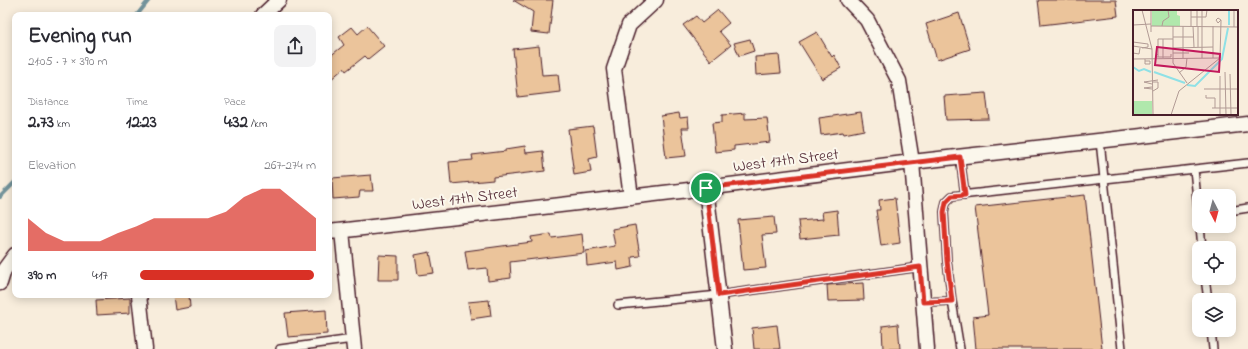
<!DOCTYPE html>
<html lang="en">
<head>
<meta charset="utf-8">
<style>
  :root { --surface:#fff; --page:#f2f2f3; --text:#2b2b33; --muted:#7c7c81; --accent:#d93025 }
  body { margin:0; font-family:"Indie Flower",sans-serif; background:var(--page); color:var(--text); height:100vh; display:flex; flex-direction:column; font-size:15px; white-space:nowrap }
  * { box-sizing:border-box; margin:0 }
  p { font-size:13px; color:var(--muted) }
  .icon { flex:none; width:22px; height:22px; fill:none; stroke:currentColor; stroke-width:2; stroke-linecap:round; stroke-linejoin:round }
  .map { position:relative; flex:1; overflow:hidden }
  .panel { position:absolute; left:12px; top:12px; width:320px; height:286px; display:flex; flex-direction:column; background:var(--surface); border-radius:8px; box-shadow:0 2px 10px #0003 }
  .panel>* { flex:none }
  .needle { width:26px; rotate:174deg }
  .tools { position:absolute; left:1192px; top:189px; display:grid; gap:8px }
  .tools a { display:grid; place-items:center; width:44px; height:44px; border-radius:8px; background:var(--surface); box-shadow:0 2px 10px #0003; font-size:20px }
  .pin { position:absolute; display:grid; place-items:center; width:34px; height:34px; color:#fff; margin:-17px; border:2px solid #fff; border-radius:50%; box-shadow:0 1px 4px #0007 }
  .round { display:grid; place-items:center; flex:none; width:42px; height:42px; border-radius:8px; background:var(--page) }
  .head { display:flex; align-items:center; justify-content:space-between; height:68px; padding:0 16px }
  h1 { font-size:22px; font-weight:700; line-height:30px }
  .figures { display:grid; grid-template-columns:repeat(3,1fr); gap:6px; height:68px; padding:4px 16px }
  .figures div { display:grid; align-content:center }
  .figures b { font-size:17px; font-weight:700 }
  .figures small { font-size:11px; font-weight:400 }
  .figures p { font-size:11px }
  .chart { height:112px; padding:8px 16px }
  .chart p { display:flex; justify-content:space-between }
  .chart svg { width:100%; height:72px; margin-top:4px; fill:var(--accent); opacity:.7 }
  ul { padding:0 16px; list-style:none; font-size:13px }
  li { display:grid; grid-template-columns:64px 48px 1fr; align-items:center; height:30px }
  li i { height:10px; border-radius:5px; background:var(--accent) }
  .map>svg:first-child { display:block }
</style>
</head>
<body>
<div class="map">
<svg width="1248" height="349" viewBox="0 0 1248 349">
  <rect width="100%" height="100%" fill="#f8eddc"/>
  <filter id="ink" filterUnits="userSpaceOnUse"><feTurbulence type="fractalNoise" baseFrequency=".025" numOctaves="2"/><feDisplacementMap in="SourceGraphic" scale="8" xChannelSelector="R" yChannelSelector="G"/><feConvolveMatrix kernelMatrix="1 2 1 2 8 2 1 2 1" color-interpolation-filters="sRGB"/></filter>
  <g filter="url(#ink)">
    <g fill="none" stroke-linecap="round" stroke-linejoin="round">
      <path stroke="#73939b" stroke-width="4" d="M 137,15 L 149,0
        M 0,197 L 15,182"/>
    </g>
    <path fill="#ebc49b" stroke="#4a1f2b" d="M 513,0 L 553,0 L 549,34 L 531,32 L 533,12 Z
      M 1038,0 L 1116,0 L 1118,16 L 1041,25 Z
      M 718,10 L 729,23 L 719,31 L 731,45 L 711,61 L 683,25 L 696,16 L 702,23 Z
      M 959,13 L 970,49 L 937,60 L 926,24 Z
      M 367,26 L 384,46 L 368,59 L 365,56 L 346,71 L 344,68 L 329,81 L 329,57 L 344,45 L 339,37 L 352,27 L 358,34 Z
      M 817,32 L 832,57 L 834,55 L 841,68 L 822,79 L 799,42 Z
      M 750,39 L 754,51 L 739,56 L 734,43 Z
      M 539,46 L 542,75 L 558,74 L 560,92 L 518,97 L 513,49 Z
      M 779,55 L 781,73 L 756,75 L 755,57 Z
      M 986,93 L 989,119 L 946,120 L 944,96 Z
      M 861,112 L 864,130 L 844,134 L 843,132 L 821,135 L 819,118 Z
      M 679,113 L 680,118 L 688,117 L 689,128 L 682,128 L 686,156 L 666,158 L 661,116 Z
      M 745,113 L 745,119 L 767,118 L 770,142 L 734,146 L 734,150 L 715,152 L 712,123 L 722,122 L 722,115 Z
      M 593,126 L 597,157 L 589,159 L 591,172 L 574,175 L 568,129 Z
      M 525,146 L 526,153 L 543,151 L 545,171 L 493,177 L 493,180 L 451,184 L 449,162 L 473,160 L 472,155 L 506,151 L 506,149 Z
      M 371,175 L 373,191 L 360,191 L 359,197 L 333,199 L 332,178 Z
      M 1085,195 L 1102,349 L 976,349 L 973,317 L 988,315 L 975,207 Z
      M 895,198 L 900,243 L 881,246 L 876,210 L 880,210 L 879,200 Z
      M 837,210 L 839,235 L 800,239 L 798,221 L 823,219 L 822,212 Z
      M 774,217 L 776,234 L 762,235 L 766,268 L 743,270 L 738,220 Z
      M 635,225 L 640,256 L 632,257 L 633,267 L 618,270 L 617,262 L 587,266 L 586,251 L 615,246 L 612,229 Z
      M 551,234 L 552,238 L 582,234 L 584,253 L 510,262 L 511,278 L 488,281 L 487,268 L 468,270 L 465,251 L 532,242 L 531,237 Z
      M 430,252 L 434,273 L 418,275 L 415,255 Z
      M 379,255 L 398,256 L 398,280 L 378,280 Z
      M 863,283 L 864,300 L 828,301 L 827,285 Z
      M 173,295 L 189,295 L 190,307 L 175,310 Z
      M 130,298 L 130,313 L 97,315 L 96,300 Z
      M 489,300 L 491,316 L 471,319 L 468,302 Z
      M 326,310 L 327,334 L 288,337 L 285,313 Z
      M 898,324 L 900,349 L 883,349 L 882,326 Z
      M 777,325 L 780,349 L 754,349 L 752,328 Z"/>
    <g fill="none" stroke-linecap="round" stroke-linejoin="round">
      <defs>
        <path id="lane" d="M 1100,141 L 1122,349
          M 960,157 L 965,195
          M 1194,169 L 1199,219
          M 1229,211 L 1248,208
          M 1200,226 L 1202,248
          M 1205,278 L 1208,300
          M 952,301 L 960,349
          M 923,302 L 952,301 L 947,261 L 944,212 L 946,202 L 952,196 L 1248,163
          M 618,305 L 719,295 L 920,267
          M 1211,330 L 1213,349
          M 280,349 L 353,339"/>
        <path id="street" d="M 848,0 L 867,20 L 899,81 L 912,162 L 927,349
          M 263,15 L 279,0
          M 706,188 L 725,349
          M 631,197 L 614,69 L 629,25 L 656,0
          M 342,231 L 354,349
          M 329,232 L 706,188 L 912,162 L 1248,124
          M 0,283 L 4,270 L 15,255
          M 139,295 L 145,349"/>
      </defs>
      <use href="#lane" stroke="#4a1f2b" stroke-width="10"/>
      <use href="#street" stroke="#4a1f2b" stroke-width="17"/>
      <use href="#lane" stroke="#fbf7ec" stroke-width="7"/>
      <use href="#street" stroke="#fbf7ec" stroke-width="14"/>
    </g>
  </g>
  <g fill="none" stroke-linecap="round" stroke-linejoin="round" filter="url(#ink)">
    <defs>
      <path id="route" d="M 960,157 L 965,195 L 952,196 L 946,202 L 944,212 L 947,261 L 952,301 L 923,302 L 920,267 L 719,295 L 706,188 Z"/>
    </defs>
    <use href="#route" stroke="#fff" stroke-width="8"/>
    <use href="#route" stroke="#d93025" stroke-width="5"/>
  </g>
  <g text-anchor="middle" dominant-baseline="central" stroke-width="4" stroke-linejoin="round" paint-order="stroke">
    <g font-size="16" fill="#4a1f2b" stroke="#fbf7ec">
      <text transform="translate(786 161) rotate(-7)">West 17th Street</text>
      <text transform="translate(465 199) rotate(-7)">West 17th Street</text>
    </g>
  </g>
  <g transform="translate(1133 10)">
    <rect width="105" height="105" fill="#f8eddc"/>
    <path d="M 19,0 L 44,0 L 44,5 L 47,6 L 47,16 L 19,16 ZM 0,91 L 19,91 L 19,105 L 0,105 Z" fill="#b0e8ac"/>
    <path fill="none" stroke="#8fe1e6" stroke-width="2" d="M 96,15 L 96,0M 0,57 L 6,61 L 11,59 L 18,62M 21,62 L 52,73M 54,75 L 62,76 L 89,49 L 95,18"/>
    <path fill="none" stroke="#b29b95" stroke-width="1" d="M 9,0 L 19,39 L 20,105M 18,0 L 18,22M 64,0 L 64,16M 69,0 L 69,48M 101,0 L 101,17M 58,7 L 73,7 L 74,0M 0,15 L 18,14M 18,16 L 105,17M 29,16 L 30,11 L 36,7 L 35,0M 40,16 L 40,53 L 54,73M 50,16 L 50,48M 58,16 L 58,0M 60,16 L 61,37M 80,16 L 80,48M 40,27 L 60,27M 30,29 L 30,48M 0,32 L 15,34 L 15,37 L 9,38M 0,36 L 19,39M 65,37 L 65,16M 40,38 L 80,37M 0,43 L 6,44 L 7,38M 40,43 L 56,43M 25,44 L 22,47 L 38,47 L 38,44M 25,47 L 25,29 L 40,29M 0,49 L 86,48M 12,51 L 17,51 L 17,54 L 12,54 L 12,49M 92,62 L 93,105M 46,63 L 53,57 L 54,48M 97,64 L 98,105M 87,66 L 87,105M 19,72 L 25,72 L 25,78 L 20,81M 19,74 L 11,72 L 25,70M 19,77 L 11,78 L 19,79M 71,79 L 105,79M 73,85 L 73,88 L 82,88 L 82,98M 79,98 L 105,98M 38,105 L 46,81 L 87,48 L 88,11 L 88,10 L 85,8 L 83,10 L 85,13 L 88,10"/>
    <path fill="#c2185b" fill-opacity="0.15" stroke="#c2185b" stroke-width="2" d="M 24,37 L 87,44 L 86,62 L 22,55 Z"/>
    <rect width="105" height="105" fill="none" stroke="#4a1f2b" stroke-width="2"/>
  </g>
</svg>
<div class="tools">
<a><svg class="needle" viewBox="-14 -14 28 28"><path d="M0-13l5 13h-10z" fill="#e53935"/><path d="M0 13l5-13h-10z" fill="#7c7c81"/></svg></a>
<a><svg class="icon" aria-label="locate" viewBox="0 0 24 24"><circle cx="12" cy="12" r="6"/><path d="M12 2v4M12 18v4M2 12h4M18 12h4"/></svg></a>
<a><svg class="icon" aria-label="layers" viewBox="0 0 24 24"><path d="M12 4l9 5-9 5-9-5zM3 14l9 5 9-5"/></svg></a>
</div>
<div class="pin" style="left:706px;top:188px;background:#1e9e55"><svg class="icon" aria-label="arrive" viewBox="0 0 24 24"><path d="M6 21V4h12l-3 4 3 4H6"/></svg></div>
<section class="panel">
<div class="head"><div><h1>Evening run</h1><p>21:05 · 7 × 390 m</p></div><a class="round"><svg class="icon" aria-label="share" viewBox="0 0 24 24"><path d="M12 15V3M7 8l5-5 5 5M5 13v7h14v-7"/></svg></a></div>
<div class="figures">
<div><p>Distance</p><b>2.73<small> km</small></b></div>
<div><p>Time</p><b>12:23</b></div>
<div><p>Pace</p><b>4:32<small> /km</small></b></div>
</div>
<div class="chart"><p><span>Elevation</span>267–274 m</p>
<svg viewBox="0 0 160 44" preserveAspectRatio="none"><path d="M0 44V24L10 33L20 38L30 38L40 38L50 33L60 29L70 24L80 24L90 24L100 24L110 20L120 11L130 6L140 6L150 15L160 24V44z"/></svg>
</div>
<ul>
<li><b>390 m</b>4:17<i style="width:99%"></i></li>
</ul>
</section>
</div>
</body>
</html>
